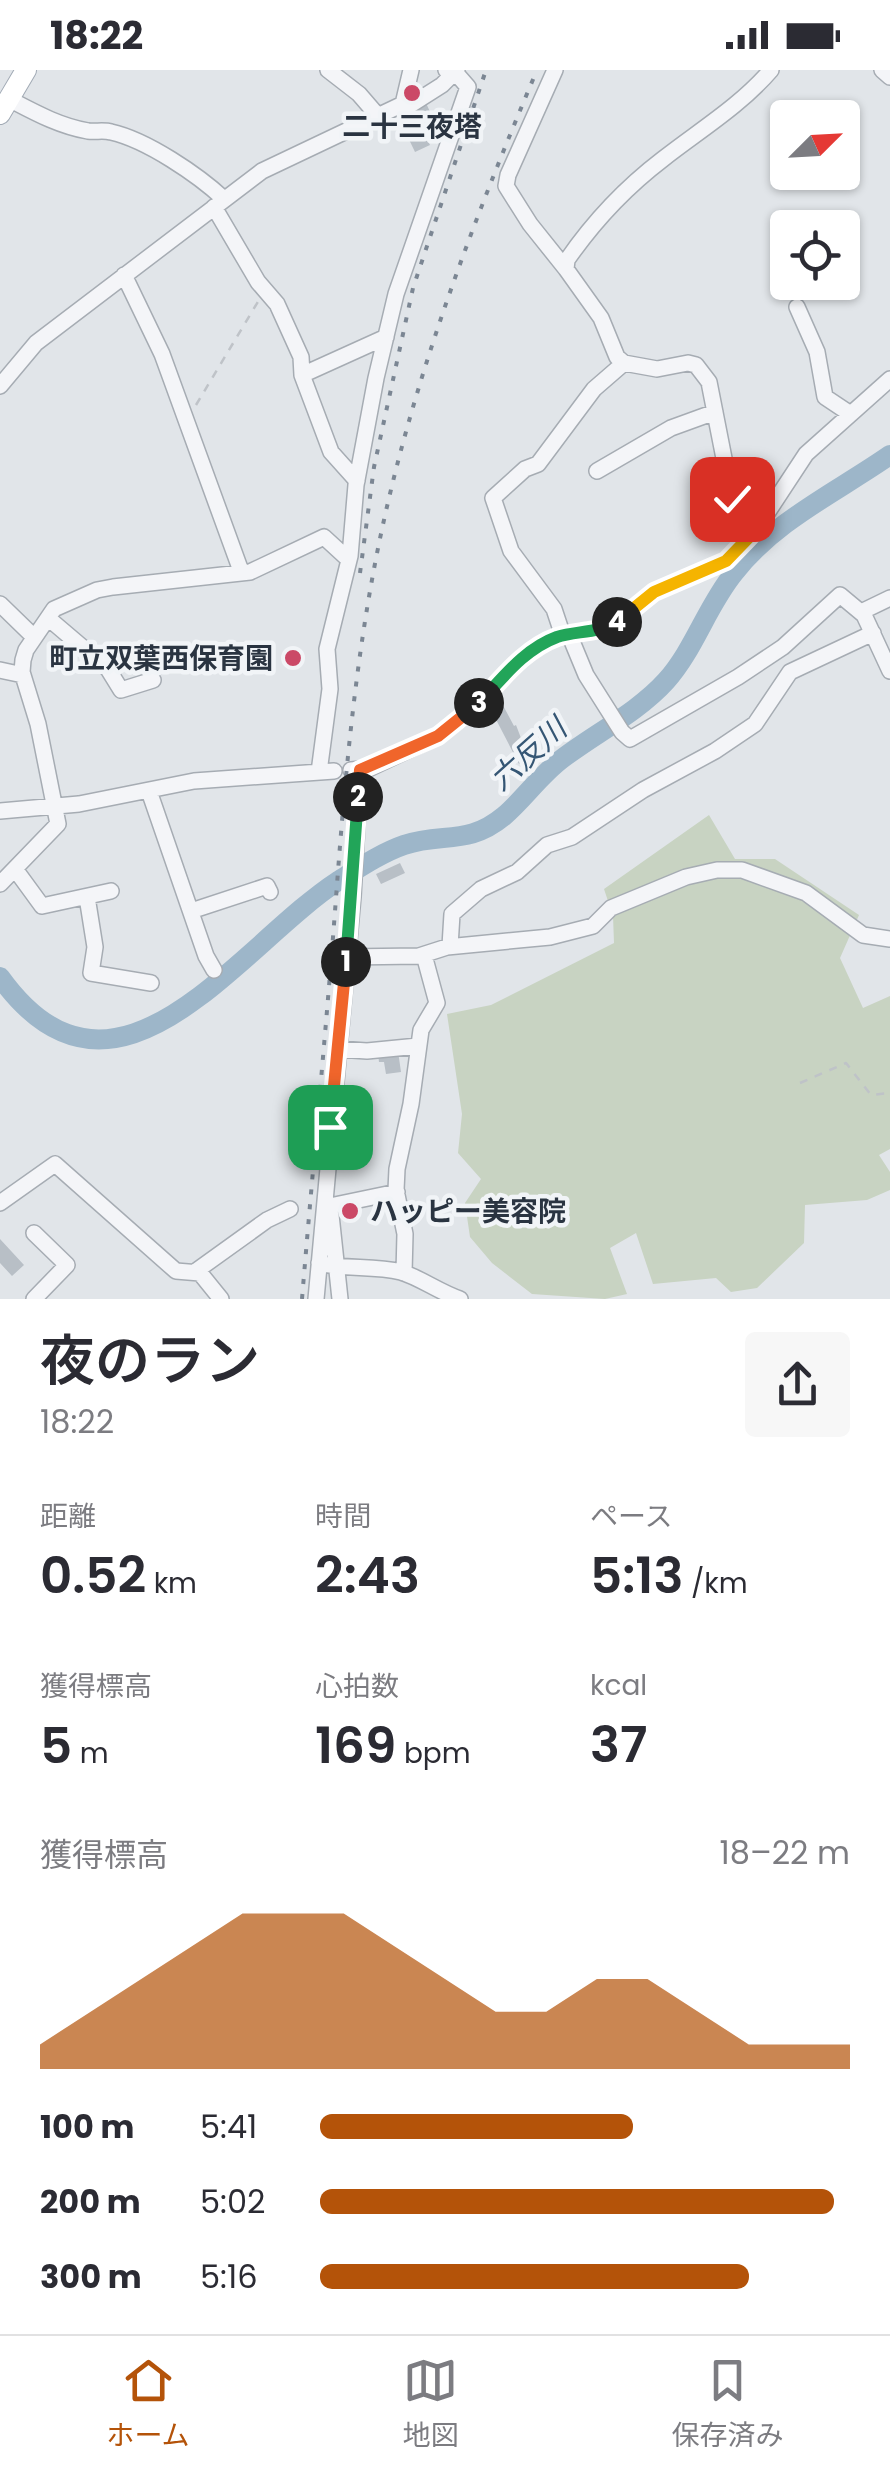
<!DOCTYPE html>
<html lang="ja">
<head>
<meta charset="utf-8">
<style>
  :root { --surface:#fff; --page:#f7f7f7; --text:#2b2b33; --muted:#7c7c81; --line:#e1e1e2; --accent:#b45309 }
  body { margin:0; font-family:Poppins,"Noto Sans JP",sans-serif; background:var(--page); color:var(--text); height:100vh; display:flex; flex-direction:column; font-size:38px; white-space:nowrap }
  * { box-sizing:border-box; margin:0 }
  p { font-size:32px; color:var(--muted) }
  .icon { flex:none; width:55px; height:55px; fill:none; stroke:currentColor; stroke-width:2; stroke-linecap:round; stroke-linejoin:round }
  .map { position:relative; height:1229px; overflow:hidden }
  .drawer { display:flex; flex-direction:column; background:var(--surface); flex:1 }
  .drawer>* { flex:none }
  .needle { width:65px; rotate:66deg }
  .fabs { position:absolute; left:770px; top:30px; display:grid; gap:20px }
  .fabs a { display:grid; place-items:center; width:90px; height:90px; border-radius:10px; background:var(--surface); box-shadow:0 2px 8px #0004; font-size:50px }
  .pin { position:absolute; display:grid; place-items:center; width:85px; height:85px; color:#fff; margin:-42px; border-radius:20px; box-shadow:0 5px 15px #0006 }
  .km { position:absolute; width:50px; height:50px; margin:-25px; border-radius:50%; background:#222; color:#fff; font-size:28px; line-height:50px; text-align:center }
  .round { display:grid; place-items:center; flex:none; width:105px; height:105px; border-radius:10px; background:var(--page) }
  .head { display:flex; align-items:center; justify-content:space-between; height:170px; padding:0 40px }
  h1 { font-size:55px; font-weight:600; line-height:75px }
  .metrics { display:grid; grid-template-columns:repeat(3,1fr); gap:15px; height:170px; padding:10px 40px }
  .metrics div { display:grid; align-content:center }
  .metrics b { font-size:50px; font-weight:600 }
  .metrics small { font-size:28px; font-weight:400 }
  .metrics p { font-size:28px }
  .chart { height:280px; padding:20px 40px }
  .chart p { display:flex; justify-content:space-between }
  .chart svg { width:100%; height:180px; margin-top:10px; fill:var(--accent); opacity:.7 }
  ul { padding:0 40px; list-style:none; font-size:32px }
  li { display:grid; grid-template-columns:160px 120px 1fr; align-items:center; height:75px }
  li i { height:25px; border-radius:12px; background:var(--accent) }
  .status { display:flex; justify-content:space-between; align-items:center; height:70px; padding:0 50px; background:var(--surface); direction:ltr }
  .status svg { height:28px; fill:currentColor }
  .menu { display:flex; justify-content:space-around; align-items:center; height:140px; border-top:2px solid var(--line); background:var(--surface); font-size:28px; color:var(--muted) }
  .menu a { display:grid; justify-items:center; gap:5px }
  .menu .on { color:var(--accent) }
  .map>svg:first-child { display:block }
</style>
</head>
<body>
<div class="status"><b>18:22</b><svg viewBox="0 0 49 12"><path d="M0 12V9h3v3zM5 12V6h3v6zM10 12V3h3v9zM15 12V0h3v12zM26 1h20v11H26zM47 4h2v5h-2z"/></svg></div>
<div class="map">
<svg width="890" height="1229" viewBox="0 0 890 1229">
  <rect width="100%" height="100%" fill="#e1e5e9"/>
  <path fill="#c8d3c2" d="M 709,745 L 735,789 L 775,789 L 859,845 L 840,888 L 863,938 L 890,926 L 890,1079 L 879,1085 L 890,1102 L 890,1120 L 867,1130 L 805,1135 L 804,1173 L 757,1218 L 731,1222 L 716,1208 L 653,1214 L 636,1163 L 610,1178 L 627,1224 L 605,1229 L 532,1224 L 492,1193 L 470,1167 L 465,1133 L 481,1109 L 458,1083 L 462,1044 L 447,944 L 491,935 L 614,873 L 613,846 L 604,819 Z"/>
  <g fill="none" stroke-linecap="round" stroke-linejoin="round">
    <path stroke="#9db6c9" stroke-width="20" d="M 0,907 C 115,1067 237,877 338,811 C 359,798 381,783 404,775 C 443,762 468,776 504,746 C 525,728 540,705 563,688 C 596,663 638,642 666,611 C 694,580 707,536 734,503 C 774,451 837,422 890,385"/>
  </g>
  <path fill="#b8bfc6" d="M 426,33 L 431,44 L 407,55 L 402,45 Z
    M 419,52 L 430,75 L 415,82 L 404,59 Z
    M 499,628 L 514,656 L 516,655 L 524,676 L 527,674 L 530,680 L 531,688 L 519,694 L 488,634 Z
    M 400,793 L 405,803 L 381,814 L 376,804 Z
    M 398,981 L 401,1002 L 386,1004 L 384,992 L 379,992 L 378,984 Z
    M 345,1033 L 359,1033 L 360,1062 L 346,1062 Z
    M 0,1169 L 24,1195 L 12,1206 L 0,1193 Z"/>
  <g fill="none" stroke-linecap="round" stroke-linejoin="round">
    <defs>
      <path id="minor" d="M 328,0 L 359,24 L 378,46
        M 555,0 L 508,105 L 506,116 L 530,154 L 566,199
        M 882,0 L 890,7
        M 9,29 C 34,42 59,56 88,61 C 95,62 104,60 111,62 C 147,70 198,105 224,129
        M 403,34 L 411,0
        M 214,137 L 258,212 L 277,234 L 301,287 L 302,305 L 331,382 L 357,411
        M 124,205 L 162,284 L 241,501
        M 797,237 L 817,282 L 825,327 L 849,343
        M 302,305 L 386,267
        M 0,316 L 36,273 L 262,101 L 403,34 L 409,36 L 442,15 L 457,0
        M 597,401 L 671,358 L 715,342
        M 753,463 L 737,443 L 732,429 L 709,312 L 696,295 L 688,293 L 657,299 L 624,293 L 617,287 L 601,248 L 566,199 L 567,190 C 594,151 625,118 663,89 C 700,60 740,36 771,0
        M 0,534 L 34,567
        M 861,542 L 890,528
        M 48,548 L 108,599 L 121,620 L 153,610
        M 569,564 L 586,605 L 622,662 L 630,669 L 738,607 L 783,577 L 840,525 L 864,545 L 890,601
        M 563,566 L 554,539 L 511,481 L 493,428 L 525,399 L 538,394 L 594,319 L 624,293
        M 0,600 L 23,605
        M 351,700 L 370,698 L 438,666 L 472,640 L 522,588 L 541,575 L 557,567 L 610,556 L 654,522 L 726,491 L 758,457 L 806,384 L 890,309
        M 319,702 L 330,619 L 327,579 L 350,486 L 356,415 L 376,308 L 396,224 L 468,17 L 455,2 L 446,0
        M 149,721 L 206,886 L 214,900
        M 0,741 L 79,734 L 194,711 L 334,701
        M 15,799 L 42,836 L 111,821
        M 0,814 L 58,754 L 38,654 L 22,602 L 23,590 L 26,580 L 54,539 L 97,520 L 113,517 L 250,502 L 324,467 L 349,490
        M 87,827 L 95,877 L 91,903 L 151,913
        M 191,841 L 267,816 L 270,822
        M 450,876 L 452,844 L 481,819 L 517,802 L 547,775 L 572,767 L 643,720 L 715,681 L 755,654 L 790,602 L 873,563
        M 346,887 L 419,886 L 447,877 L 550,867 L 593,856 L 611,838 L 686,807 L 717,800 L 742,800 L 806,823 L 863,865 L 890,869
        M 338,979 L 367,981 L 418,976
        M 0,1133 L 55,1094 L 176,1201 L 200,1203 L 221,1229
        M 325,1137 L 397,1122
        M 326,1138 L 331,1145 L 340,1229
        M 34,1163 L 67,1195 L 34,1229
        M 319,1193 C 346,1200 373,1195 401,1202 C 419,1207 439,1222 460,1229
        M 196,1201 L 267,1150 L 290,1139
        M 404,1203 L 405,1164 L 396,1120 L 397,1099 L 411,1034 L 421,960 L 437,933 L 424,885
        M 316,1229 L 353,827 L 360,700"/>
      <path id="major" d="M 0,44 L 26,0"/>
    </defs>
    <use href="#minor" stroke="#a6acb3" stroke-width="18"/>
    <use href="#major" stroke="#a1aab5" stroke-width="22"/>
    <path stroke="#bfc3c8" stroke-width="2.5" stroke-dasharray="8 8" stroke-linecap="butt" d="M 196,335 L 259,230
      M 800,1013 L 846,993 L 871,1025 L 890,1023"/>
    <use href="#minor" stroke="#f4f5f8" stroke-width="15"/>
    <use href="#major" stroke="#fff" stroke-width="20"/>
    <path stroke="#7b8693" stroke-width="4" stroke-dasharray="5 10" stroke-linecap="butt" d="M 360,503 L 374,397 L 413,218 L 486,0
      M 302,1229 C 313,1095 326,962 336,828 C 345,706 356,580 382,459 C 416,301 474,149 537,0"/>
  </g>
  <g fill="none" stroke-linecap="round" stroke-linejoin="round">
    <defs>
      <path id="split-1" d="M 330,1057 L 346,892"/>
      <path id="split-2" d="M 346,892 L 358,727"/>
      <path id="split-3" d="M 358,727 L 360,700 L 438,666 L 479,633"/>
      <path id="split-4" d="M 479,633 C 502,609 524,579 557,567 C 576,561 599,563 617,552"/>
      <path id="split-5" d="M 617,552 L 654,522 L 726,491 L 753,463"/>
      <path id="split-6" d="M 732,429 L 737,443 L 753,463"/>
    </defs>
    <use href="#split-1" stroke="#fff" stroke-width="20"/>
    <use href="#split-2" stroke="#fff" stroke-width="20"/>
    <use href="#split-3" stroke="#fff" stroke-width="20"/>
    <use href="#split-4" stroke="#fff" stroke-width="20"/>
    <use href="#split-5" stroke="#fff" stroke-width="20"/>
    <use href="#split-6" stroke="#fff" stroke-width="20"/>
    <use href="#split-1" stroke="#f0652b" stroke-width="12"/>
    <use href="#split-2" stroke="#22a559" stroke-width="12"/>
    <use href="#split-3" stroke="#f0652b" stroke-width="12"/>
    <use href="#split-4" stroke="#22a559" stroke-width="12"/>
    <use href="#split-5" stroke="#f5b400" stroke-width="12"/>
    <use href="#split-6" stroke="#f5b400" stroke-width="12"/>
  </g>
  <g fill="#cb4967" stroke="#f1f4f7" stroke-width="4">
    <circle cx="412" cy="23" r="10"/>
    <circle cx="293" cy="588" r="10"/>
    <circle cx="350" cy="1141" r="10"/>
  </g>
  <g text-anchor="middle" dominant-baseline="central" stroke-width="9" stroke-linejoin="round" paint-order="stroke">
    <g font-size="28" font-weight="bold" fill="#2a3441" stroke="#f1f4f7">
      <text x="412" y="56">二十三夜塔</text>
      <text x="273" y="588" text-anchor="end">町立双葉西保育園</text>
      <text x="370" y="1141" text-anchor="start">ハッピー美容院</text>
    </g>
    <g font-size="30" font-style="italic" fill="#355674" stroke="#f1f4f7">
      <text transform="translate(528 684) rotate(-42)">六反川</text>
    </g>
  </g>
</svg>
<div class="fabs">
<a><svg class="needle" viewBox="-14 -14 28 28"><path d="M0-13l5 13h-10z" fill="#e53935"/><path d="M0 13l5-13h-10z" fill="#7c7c81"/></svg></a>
<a><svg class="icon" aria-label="locate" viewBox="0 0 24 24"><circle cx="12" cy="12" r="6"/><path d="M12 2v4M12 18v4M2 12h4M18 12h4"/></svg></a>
</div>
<div class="pin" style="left:330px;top:1057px;background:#1e9e55"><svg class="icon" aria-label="arrive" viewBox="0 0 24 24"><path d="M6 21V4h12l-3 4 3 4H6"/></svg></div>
<div class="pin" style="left:732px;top:429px;background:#d93025"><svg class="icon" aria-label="check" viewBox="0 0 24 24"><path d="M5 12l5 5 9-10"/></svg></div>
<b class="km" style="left:346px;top:892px">1</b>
<b class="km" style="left:358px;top:727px">2</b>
<b class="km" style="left:479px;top:633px">3</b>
<b class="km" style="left:617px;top:552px">4</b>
</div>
<section class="drawer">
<div class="head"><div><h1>夜のラン</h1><p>18:22</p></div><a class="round"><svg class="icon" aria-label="share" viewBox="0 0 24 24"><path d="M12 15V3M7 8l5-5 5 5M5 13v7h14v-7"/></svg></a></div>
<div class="metrics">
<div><p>距離</p><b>0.52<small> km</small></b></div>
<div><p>時間</p><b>2:43</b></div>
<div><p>ペース</p><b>5:13<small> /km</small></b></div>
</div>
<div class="metrics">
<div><p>獲得標高</p><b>5<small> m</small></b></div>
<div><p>心拍数</p><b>169<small> bpm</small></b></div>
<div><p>kcal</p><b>37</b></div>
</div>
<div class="chart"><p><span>獲得標高</span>18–22 m</p>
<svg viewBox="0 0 160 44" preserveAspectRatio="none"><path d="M0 44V38L10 30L20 22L30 14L40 6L50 6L60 6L70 14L80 22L90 30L100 30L110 22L120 22L130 30L140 38L150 38L160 38V44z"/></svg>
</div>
<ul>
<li><b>100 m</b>5:41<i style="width:59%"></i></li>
<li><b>200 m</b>5:02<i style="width:97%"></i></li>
<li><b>300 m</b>5:16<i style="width:81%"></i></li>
</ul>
</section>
<nav class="menu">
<a class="on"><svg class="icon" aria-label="home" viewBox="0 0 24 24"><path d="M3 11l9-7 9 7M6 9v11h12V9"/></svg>ホーム</a>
<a><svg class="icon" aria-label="map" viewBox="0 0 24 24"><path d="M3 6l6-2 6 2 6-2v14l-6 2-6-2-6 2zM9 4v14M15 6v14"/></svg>地図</a>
<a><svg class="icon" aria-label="saved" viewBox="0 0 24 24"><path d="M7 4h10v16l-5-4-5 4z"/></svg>保存済み</a>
</nav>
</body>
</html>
